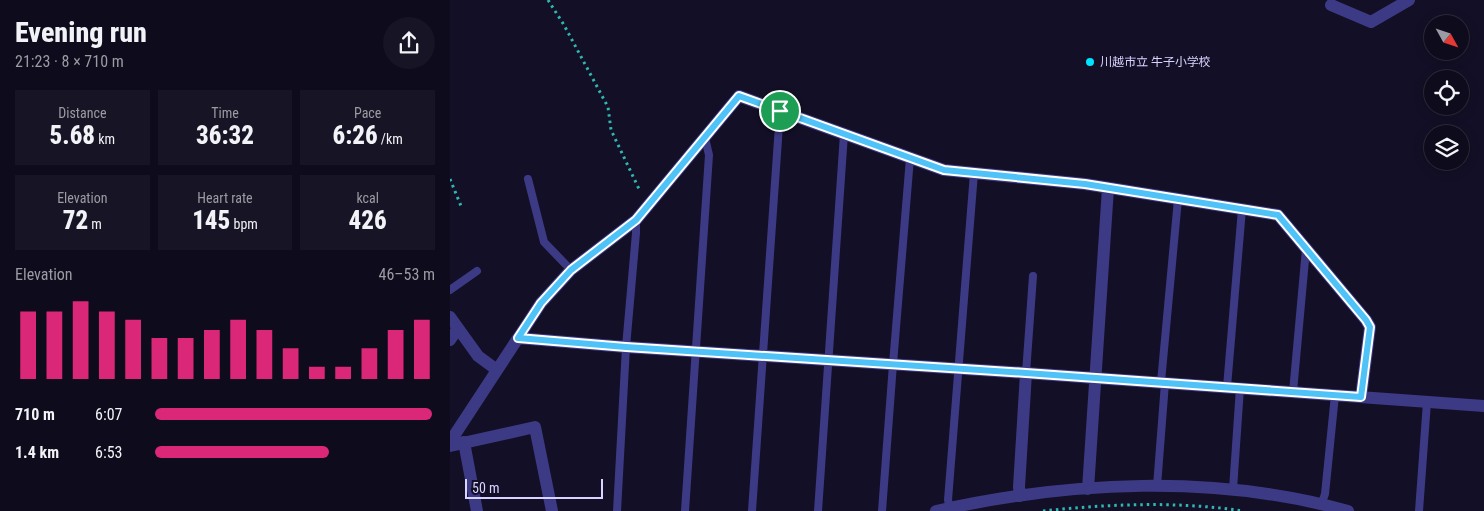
<!DOCTYPE html>
<html lang="en">
<head>
<meta charset="utf-8">
<style>
  :root { --surface:#0e0b1c; --page:#171425; --text:#f1f3f6; --muted:#9b9ba3; --line:#2e2b3b; --accent:#db2777 }
  body { margin:0; font-family:"Roboto Condensed","Noto Sans JP",sans-serif; background:var(--page); color:var(--text); height:100vh; display:flex; flex-direction:column; font-size:19px; white-space:nowrap }
  * { box-sizing:border-box; margin:0 }
  p { font-size:16px; color:var(--muted) }
  .icon { flex:none; width:28px; height:28px; fill:none; stroke:currentColor; stroke-width:2; stroke-linecap:round; stroke-linejoin:round }
  .map { position:relative; flex:1; overflow:hidden }
  .panel { display:flex; flex-direction:column; background:var(--surface); width:450px }
  .panel>* { flex:none }
  .needle { width:32px; rotate:130deg }
  .fabs { position:absolute; left:974px; top:15px; display:grid; gap:10px }
  .fabs a { display:grid; place-items:center; width:45px; height:45px; border-radius:50%; background:var(--surface); box-shadow:0 2px 12px #0003,0 0 0 1px var(--line); font-size:25px }
  .scale { position:absolute; left:15px; bottom:12px; width:138px; box-sizing:border-box; padding-left:5px; border:2px solid #d9d4ff; border-top:0; font-size:14px; line-height:18px; white-space:nowrap; color:#d9d4ff; -webkit-text-stroke:4px #130f26; paint-order:stroke }
  .pin { position:absolute; display:grid; place-items:center; width:42px; height:42px; color:#fff; margin:-21px; border:2px solid #fff; border-radius:50%; box-shadow:0 1px 5px #0007 }
  .round { display:grid; place-items:center; flex:none; width:52px; height:52px; border-radius:26px; background:var(--page) }
  .summary { display:flex; align-items:center; justify-content:space-between; height:85px; padding:0 15px }
  h1 { font-size:28px; font-weight:800; line-height:38px }
  .figures { display:grid; grid-template-columns:repeat(3,1fr); gap:8px; height:85px; padding:5px 15px }
  .figures div { display:grid; align-content:center; border-radius:0px; background:var(--page); text-align:center }
  .figures b { font-size:25px; font-weight:800 }
  .figures small { font-size:14px; font-weight:400 }
  .figures p { font-size:14px }
  .chart { height:140px; padding:10px 15px }
  .chart p { display:flex; justify-content:space-between }
  .chart svg { width:100%; height:90px; margin-top:5px; stroke:var(--accent); stroke-width:6 }
  ul { padding:0 15px; list-style:none; font-size:16px }
  li { display:grid; grid-template-columns:80px 60px 1fr; align-items:center; height:38px }
  li i { height:12px; border-radius:6px; background:var(--accent) }
  main { display:flex; flex:1; min-height:0 }
  .map>svg:first-child { display:block }
</style>
</head>
<body>
<main>
<section class="panel">
<div class="summary"><div><h1>Evening run</h1><p>21:23 · 8 × 710 m</p></div><a class="round"><svg class="icon" aria-label="share" viewBox="0 0 24 24"><path d="M12 15V3M7 8l5-5 5 5M5 13v7h14v-7"/></svg></a></div>
<div class="figures">
<div><p>Distance</p><b>5.68<small> km</small></b></div>
<div><p>Time</p><b>36:32</b></div>
<div><p>Pace</p><b>6:26<small> /km</small></b></div>
</div>
<div class="figures">
<div><p>Elevation</p><b>72<small> m</small></b></div>
<div><p>Heart rate</p><b>145<small> bpm</small></b></div>
<div><p>kcal</p><b>426</b></div>
</div>
<div class="chart"><p><span>Elevation</span>46–53 m</p>
<svg viewBox="0 0 160 44" preserveAspectRatio="none"><path d="M5 44V11M15 44V11M25 44V6M35 44V11M45 44V15M55 44V24M65 44V24M75 44V20M85 44V15M95 44V20M105 44V29M115 44V38M125 44V38M135 44V29M145 44V20M155 44V15"/></svg>
</div>
<ul>
<li><b>710 m</b>6:07<i style="width:99%"></i></li>
<li><b>1.4 km</b>6:53<i style="width:62%"></i></li>
</ul>
</section>
<div class="map">
<svg width="1034" height="511" viewBox="0 0 1034 511">
  <rect width="100%" height="100%" fill="#130f26"/>
  <g fill="none" stroke-linecap="round" stroke-linejoin="round">
    <path stroke="#2fb8b0" stroke-width="3" stroke-dasharray="2.5 4" stroke-linecap="butt" d="M 98,0 L 114,25 L 158,107 L 161,130 L 189,189
      M 0,179 L 11,206
      M 593,511 C 659,504 727,501 793,511"/>
    <path stroke="#3d3a85" stroke-width="8" d="M 78,179 L 94,242 L 121,270
      M 0,290 L 27,271
      M 576,373 L 583,276
      M 711,382 L 728,199
      M 777,387 L 792,209
      M 843,392 L 856,249
      M 707,486 L 715,383
      M 783,489 L 790,388
      M 871,505 L 875,494 L 885,395
      M 500,508 L 498,500 L 524,173
      M 167,511 L 176,347 L 186,233 L 186,220
      M 235,511 L 259,155 L 255,138
      M 302,511 L 330,111
      M 368,511 L 394,134
      M 432,511 L 443,364 L 460,158
      M 969,511 L 977,402"/>
    <path stroke="#3d3a85" stroke-width="12" d="M 881,5 L 921,22 L 959,0
      M 0,317 L 28,356 L 47,370
      M 68,338 L 176,347 L 576,373 L 1034,406
      M 0,340 L 8,328
      M 0,442 L 91,303 L 121,270 L 186,220 L 289,96 L 494,170 L 635,184 L 828,215 L 916,320 L 920,327 L 911,397
      M 14,442 L 27,511
      M 0,446 L 85,427 L 102,511
      M 638,489 L 658,188
      M 570,496 L 569,487 L 576,373
      M 486,511 C 619,481 766,474 898,511"/>
  </g>
  <g fill="none" stroke-linecap="round" stroke-linejoin="round">
    <defs>
      <path id="route" d="M 289,96 L 494,170 L 635,184 L 828,215 L 916,320 L 920,327 L 911,397 L 576,373 L 176,347 L 68,338 L 91,303 L 121,270 L 186,220 Z"/>
    </defs>
    <use href="#route" stroke="#fff" stroke-width="10"/>
    <use href="#route" stroke="#4fc3f7" stroke-width="6"/>
  </g>
  <circle fill="#00e5ff" stroke="#130f26" stroke-width="2" cx="640" cy="62" r="5"/>
  <g text-anchor="middle" dominant-baseline="central" stroke-width="4" stroke-linejoin="round" paint-order="stroke">
    <g font-size="12" fill="#d9d4ff" stroke="#130f26" text-anchor="start">
      <text x="650" y="62">川越市立 牛子小学校</text>
    </g>
  </g>
</svg>
<div class="fabs">
<a><svg class="needle" viewBox="-14 -14 28 28"><path d="M0-13l5 13h-10z" fill="#e53935"/><path d="M0 13l5-13h-10z" fill="#9b9ba3"/></svg></a>
<a><svg class="icon" aria-label="locate" viewBox="0 0 24 24"><circle cx="12" cy="12" r="6"/><path d="M12 2v4M12 18v4M2 12h4M18 12h4"/></svg></a>
<a><svg class="icon" aria-label="layers" viewBox="0 0 24 24"><path d="M12 4l9 5-9 5-9-5zM3 14l9 5 9-5"/></svg></a>
</div>
<div class="scale">50 m</div>
<div class="pin" style="left:330px;top:111px;background:#1e9e55"><svg class="icon" aria-label="arrive" viewBox="0 0 24 24"><path d="M6 21V4h12l-3 4 3 4H6"/></svg></div>
</div>
</main>
</body>
</html>
